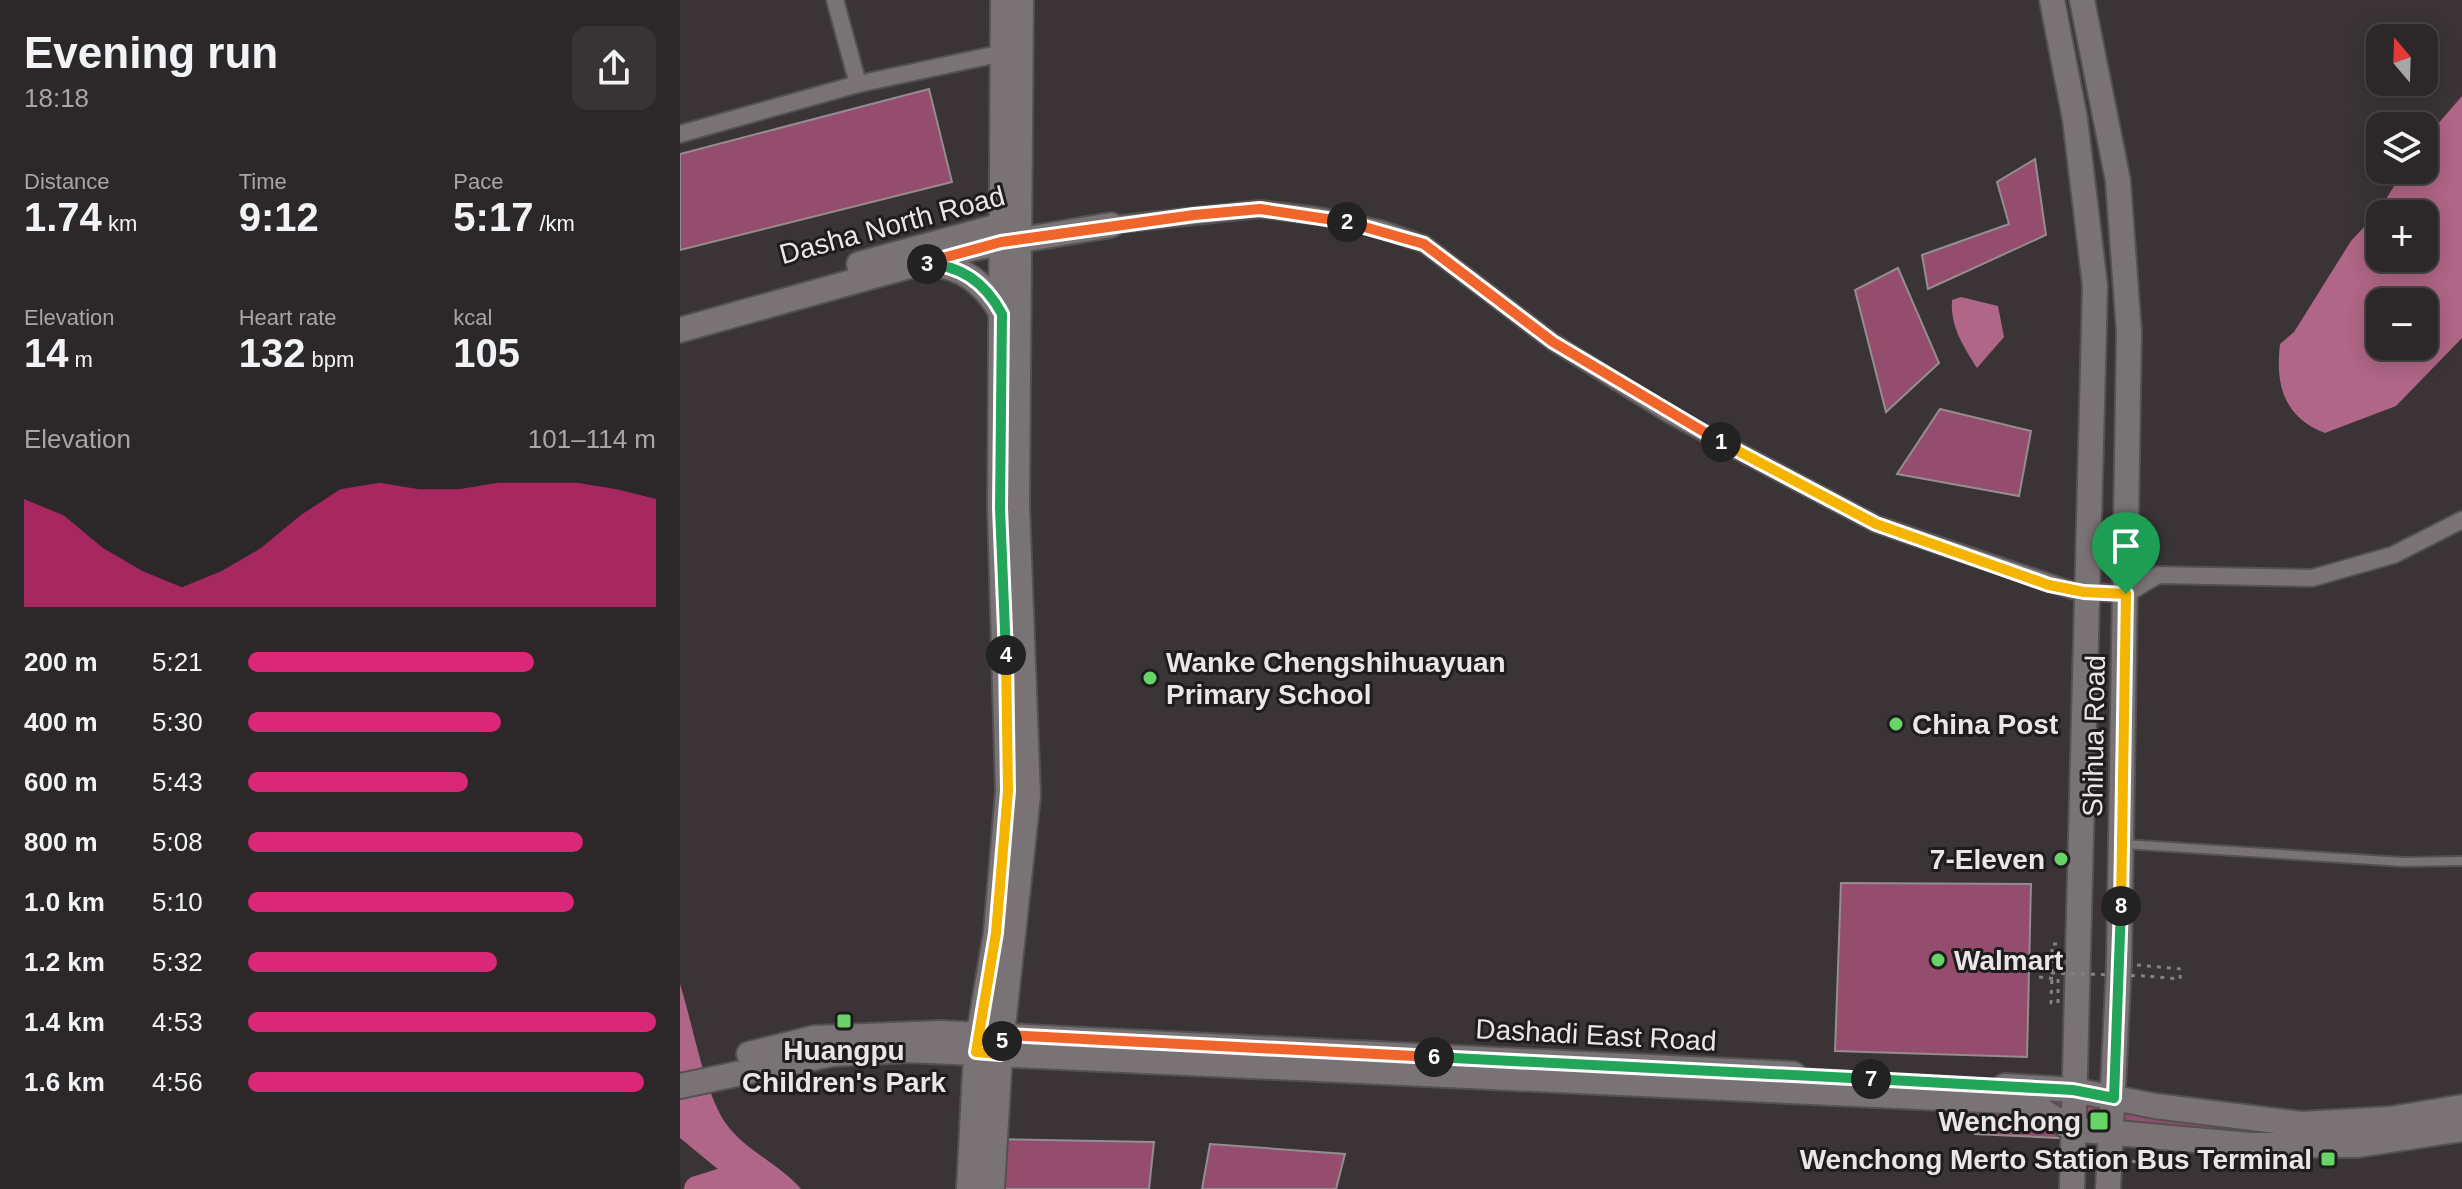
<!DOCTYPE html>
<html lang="en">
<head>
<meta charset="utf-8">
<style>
  :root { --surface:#2c2728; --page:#383334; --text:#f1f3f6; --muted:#a6a5a8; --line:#484445; --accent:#db2777 }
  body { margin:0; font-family:Arial,sans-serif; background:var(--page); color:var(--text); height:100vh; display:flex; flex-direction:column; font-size:30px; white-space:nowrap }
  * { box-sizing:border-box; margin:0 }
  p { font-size:26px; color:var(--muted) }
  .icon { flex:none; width:44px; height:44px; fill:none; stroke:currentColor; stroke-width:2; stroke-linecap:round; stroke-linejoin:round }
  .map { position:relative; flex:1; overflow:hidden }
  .details { display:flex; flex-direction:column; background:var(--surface); width:680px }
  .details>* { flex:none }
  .needle { width:52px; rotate:341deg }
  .fabs { position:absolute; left:1686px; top:24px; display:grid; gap:16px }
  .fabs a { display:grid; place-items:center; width:72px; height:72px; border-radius:16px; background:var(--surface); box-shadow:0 4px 20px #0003,0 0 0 2px var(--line); font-size:40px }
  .pin { position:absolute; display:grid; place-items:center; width:68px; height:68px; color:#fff; margin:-82px -34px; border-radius:50% 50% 50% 0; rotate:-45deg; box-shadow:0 0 8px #0007 }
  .pin .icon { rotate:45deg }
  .km { position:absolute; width:40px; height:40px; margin:-20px; border-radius:50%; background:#222; color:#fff; font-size:22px; line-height:40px; text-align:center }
  .round { display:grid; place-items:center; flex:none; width:84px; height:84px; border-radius:16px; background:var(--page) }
  .overview { display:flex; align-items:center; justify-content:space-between; height:136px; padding:0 24px }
  h1 { font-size:44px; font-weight:600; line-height:60px }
  .stats { display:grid; grid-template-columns:repeat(3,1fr); gap:12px; height:136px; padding:8px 24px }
  .stats div { display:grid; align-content:center }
  .stats b { font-size:40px; font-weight:600 }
  .stats small { font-size:22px; font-weight:400 }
  .stats p { font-size:22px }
  .chart { height:224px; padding:16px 24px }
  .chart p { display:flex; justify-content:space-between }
  .chart svg { width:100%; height:144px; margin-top:8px; fill:var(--accent); opacity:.7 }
  ul { padding:0 24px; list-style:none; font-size:26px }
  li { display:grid; grid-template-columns:128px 96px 1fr; align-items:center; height:60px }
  li i { height:20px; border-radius:10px; background:var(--accent) }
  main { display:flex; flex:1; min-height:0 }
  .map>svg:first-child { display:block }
</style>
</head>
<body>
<main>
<section class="details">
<div class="overview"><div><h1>Evening run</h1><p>18:18</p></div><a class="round"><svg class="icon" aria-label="share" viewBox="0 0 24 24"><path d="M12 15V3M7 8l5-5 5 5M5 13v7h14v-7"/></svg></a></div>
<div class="stats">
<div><p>Distance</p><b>1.74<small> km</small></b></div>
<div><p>Time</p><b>9:12</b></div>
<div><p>Pace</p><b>5:17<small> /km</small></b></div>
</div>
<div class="stats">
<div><p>Elevation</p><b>14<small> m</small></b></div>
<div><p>Heart rate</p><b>132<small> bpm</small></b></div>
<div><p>kcal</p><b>105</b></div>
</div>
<div class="chart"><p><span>Elevation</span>101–114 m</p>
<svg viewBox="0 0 160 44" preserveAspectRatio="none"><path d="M0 44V11L10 16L20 26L30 33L40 38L50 33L60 26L70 16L80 8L90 6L100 8L110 8L120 6L130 6L140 6L150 8L160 11V44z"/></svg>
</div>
<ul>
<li><b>200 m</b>5:21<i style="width:70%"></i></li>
<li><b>400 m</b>5:30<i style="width:62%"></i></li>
<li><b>600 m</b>5:43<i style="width:54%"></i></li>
<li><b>800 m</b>5:08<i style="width:82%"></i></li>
<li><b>1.0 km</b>5:10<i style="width:80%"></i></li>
<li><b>1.2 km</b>5:32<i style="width:61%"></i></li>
<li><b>1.4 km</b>4:53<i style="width:100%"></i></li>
<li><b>1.6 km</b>4:56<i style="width:97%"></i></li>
</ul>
</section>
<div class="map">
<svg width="1782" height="1189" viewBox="0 0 1782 1189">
  <rect width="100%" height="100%" fill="#3a3436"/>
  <path fill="#b06686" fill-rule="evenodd" d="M 1782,96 L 1782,338 L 1716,406 L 1645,433 C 1604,418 1595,384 1600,344 L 1614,332 L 1671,241 L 1698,212 L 1724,170 L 1744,170 L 1744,140 ZM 1700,214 L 1744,214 L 1744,258 L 1700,258 ZM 1700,302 L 1744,302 L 1744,346 L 1700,346 Z
    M 1281,297 L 1318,306 L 1324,337 L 1297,368 C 1283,346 1270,326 1272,300 Z
    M 0,984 C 12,1021 25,1096 47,1125 C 66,1151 100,1164 121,1189 L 62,1189 L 0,1138 Z"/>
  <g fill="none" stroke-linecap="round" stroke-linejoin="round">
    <path stroke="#b06686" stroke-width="26" d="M 17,1189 L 72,1172"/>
  </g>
  <path fill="#954d6d" stroke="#948d90" stroke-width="2" d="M 249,89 L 272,182 L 0,250 L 0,154 Z
    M 1355,159 L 1366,235 L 1248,289 L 1242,255 L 1329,224 L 1317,182 Z
    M 1218,268 L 1259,363 L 1206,412 L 1175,290 Z
    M 1260,409 L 1351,431 L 1339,496 L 1217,474 Z
    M 1161,883 L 1351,884 L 1347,1057 L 1155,1051 Z
    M 1297,1097 L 1543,1109 L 1542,1146 L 1295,1134 Z
    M 307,1139 L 474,1142 L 469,1189 L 303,1189 Z
    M 530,1144 L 665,1154 L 656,1189 L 522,1189 Z"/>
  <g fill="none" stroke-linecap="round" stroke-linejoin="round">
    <defs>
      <path id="lane" d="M 1443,844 L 1724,862 L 1782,861"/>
      <path id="street" d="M 155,0 L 178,84
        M 0,134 L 178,84 L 332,51
        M 431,225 L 580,209 L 639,216 L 701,229 L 744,244 L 873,342 L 992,416 L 1196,524 L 1394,591 L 1446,594 L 1478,575 L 1632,578 L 1713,555 L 1782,520"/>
      <path id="secondary" d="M 1372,0 L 1395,119 L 1415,286 L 1392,1189
        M 1402,0 L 1438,181 L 1449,332 L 1439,964 L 1428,1189
        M 179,264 L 337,221
        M 248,264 C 282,265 306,285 322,314
        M 0,330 L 294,248 L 431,225
        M 69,1054 L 134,1038 L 261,1033 L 1113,1074
        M 0,1086 L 152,1054 L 228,1050 L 1348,1102 L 1392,1129 L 1570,1145 L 1678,1145 L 1782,1129
        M 1325,1086 L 1393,1090 L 1475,1106 L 1622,1124 L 1710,1119 L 1782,1107
        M 289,1189 L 296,1052 L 316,933 L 328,791 L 320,508 L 323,0
        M 312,1189 L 320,1054 L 348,796 L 337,505 L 341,0"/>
    </defs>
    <use href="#lane" stroke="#555052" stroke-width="12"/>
    <use href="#street" stroke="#555052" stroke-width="20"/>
    <use href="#secondary" stroke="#555052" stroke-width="28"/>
    <path stroke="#858082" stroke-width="3" stroke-dasharray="4 6" stroke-linecap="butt" d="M 1457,965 L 1501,969 L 1500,979 L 1466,976
      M 1372,973 L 1372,944 L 1378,944
      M 1359,977 L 1378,979
      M 1452,1161 L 1464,1164 L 1465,1155"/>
    <use href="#lane" stroke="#7a7375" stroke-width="8"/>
    <use href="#street" stroke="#7a7375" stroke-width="16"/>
    <use href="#secondary" stroke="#7a7375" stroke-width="24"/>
    <path stroke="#858082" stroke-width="3" stroke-dasharray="4 6" stroke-linecap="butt" d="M 1378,979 L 1378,1003 L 1371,1003 L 1372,973 L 1466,976"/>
  </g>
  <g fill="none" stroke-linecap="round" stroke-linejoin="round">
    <defs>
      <path id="split-1" d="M 1041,442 L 1196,524 L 1369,585 L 1404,592 L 1446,594"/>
      <path id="split-2" d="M 667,222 L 744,244 L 873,342 L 1041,442"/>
      <path id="split-3" d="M 247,264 L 241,264 L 321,242 L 514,215 L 580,209 L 667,222"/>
      <path id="split-4" d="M 247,264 C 282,265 306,284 322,314 L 320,508 L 326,655"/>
      <path id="split-5" d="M 322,1041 L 320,1054 L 296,1052 L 316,933 L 328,791 L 326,655"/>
      <path id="split-6" d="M 322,1041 L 324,1035 L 754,1057"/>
      <path id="split-7" d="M 754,1057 L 1191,1079"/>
      <path id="split-8" d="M 1191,1079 L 1393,1090 L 1434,1098 L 1441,906"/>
      <path id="split-9" d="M 1441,906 L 1446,594"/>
    </defs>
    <use href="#split-1" stroke="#fff" stroke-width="16"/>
    <use href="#split-2" stroke="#fff" stroke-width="16"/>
    <use href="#split-3" stroke="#fff" stroke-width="16"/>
    <use href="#split-4" stroke="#fff" stroke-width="16"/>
    <use href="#split-5" stroke="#fff" stroke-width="16"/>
    <use href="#split-6" stroke="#fff" stroke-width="16"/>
    <use href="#split-7" stroke="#fff" stroke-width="16"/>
    <use href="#split-8" stroke="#fff" stroke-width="16"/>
    <use href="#split-9" stroke="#fff" stroke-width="16"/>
    <use href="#split-1" stroke="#f5b400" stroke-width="10"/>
    <use href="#split-2" stroke="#f0652b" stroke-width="10"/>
    <use href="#split-3" stroke="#f0652b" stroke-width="10"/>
    <use href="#split-4" stroke="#22a559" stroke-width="10"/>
    <use href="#split-5" stroke="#f5b400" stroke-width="10"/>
    <use href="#split-6" stroke="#f0652b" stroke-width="10"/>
    <use href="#split-7" stroke="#22a559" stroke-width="10"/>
    <use href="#split-8" stroke="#22a559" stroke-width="10"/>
    <use href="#split-9" stroke="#f5b400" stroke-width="10"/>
  </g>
  <g fill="#66d466" stroke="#1f1c1d" stroke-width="3">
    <circle cx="470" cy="678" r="8"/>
    <circle cx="1216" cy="724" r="8"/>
    <circle cx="1381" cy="859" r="8"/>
    <circle cx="1258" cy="960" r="8"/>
    <rect x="156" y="1013" width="16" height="16" rx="4"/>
    <rect x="1409" y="1111" width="20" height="20" rx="4"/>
    <rect x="1640" y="1151" width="16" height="16" rx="4"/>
  </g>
  <g text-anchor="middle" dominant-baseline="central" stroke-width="6" stroke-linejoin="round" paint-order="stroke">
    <g font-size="28" fill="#eae6e8" stroke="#1f1c1d">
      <text transform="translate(212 225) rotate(-15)">Dasha North Road</text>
      <text transform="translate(1414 736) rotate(-89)">Shihua Road</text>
      <text transform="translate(916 1035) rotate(3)">Dashadi East Road</text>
    </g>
    <g font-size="28" font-weight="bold" fill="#eae6e8" stroke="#1f1c1d" text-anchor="start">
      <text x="486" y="662">Wanke Chengshihuayuan<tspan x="486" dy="32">Primary School</tspan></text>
      <text x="1232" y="724">China Post</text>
      <text x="1365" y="859" text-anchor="end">7-Eleven</text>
      <text x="1274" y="960">Walmart</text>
      <text x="164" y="1050" text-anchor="middle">Huangpu<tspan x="164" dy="32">Children's Park</tspan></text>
      <text x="1401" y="1121" text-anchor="end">Wenchong</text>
      <text x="1632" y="1159" text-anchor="end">Wenchong Merto Station Bus Terminal</text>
    </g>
  </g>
</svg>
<div class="fabs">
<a><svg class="needle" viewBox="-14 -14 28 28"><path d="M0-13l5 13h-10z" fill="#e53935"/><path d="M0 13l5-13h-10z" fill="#a6a5a8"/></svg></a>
<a><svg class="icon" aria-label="layers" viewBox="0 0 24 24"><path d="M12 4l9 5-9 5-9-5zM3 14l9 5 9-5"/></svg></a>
<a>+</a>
<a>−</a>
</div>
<div class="pin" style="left:1446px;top:594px;background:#1e9e55"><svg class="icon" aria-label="arrive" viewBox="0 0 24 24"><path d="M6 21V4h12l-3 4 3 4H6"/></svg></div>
<b class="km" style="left:1041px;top:442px">1</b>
<b class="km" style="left:667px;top:222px">2</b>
<b class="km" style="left:247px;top:264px">3</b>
<b class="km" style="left:326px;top:655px">4</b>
<b class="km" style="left:322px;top:1041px">5</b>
<b class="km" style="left:754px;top:1057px">6</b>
<b class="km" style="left:1191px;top:1079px">7</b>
<b class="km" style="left:1441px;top:906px">8</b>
</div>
</main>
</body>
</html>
